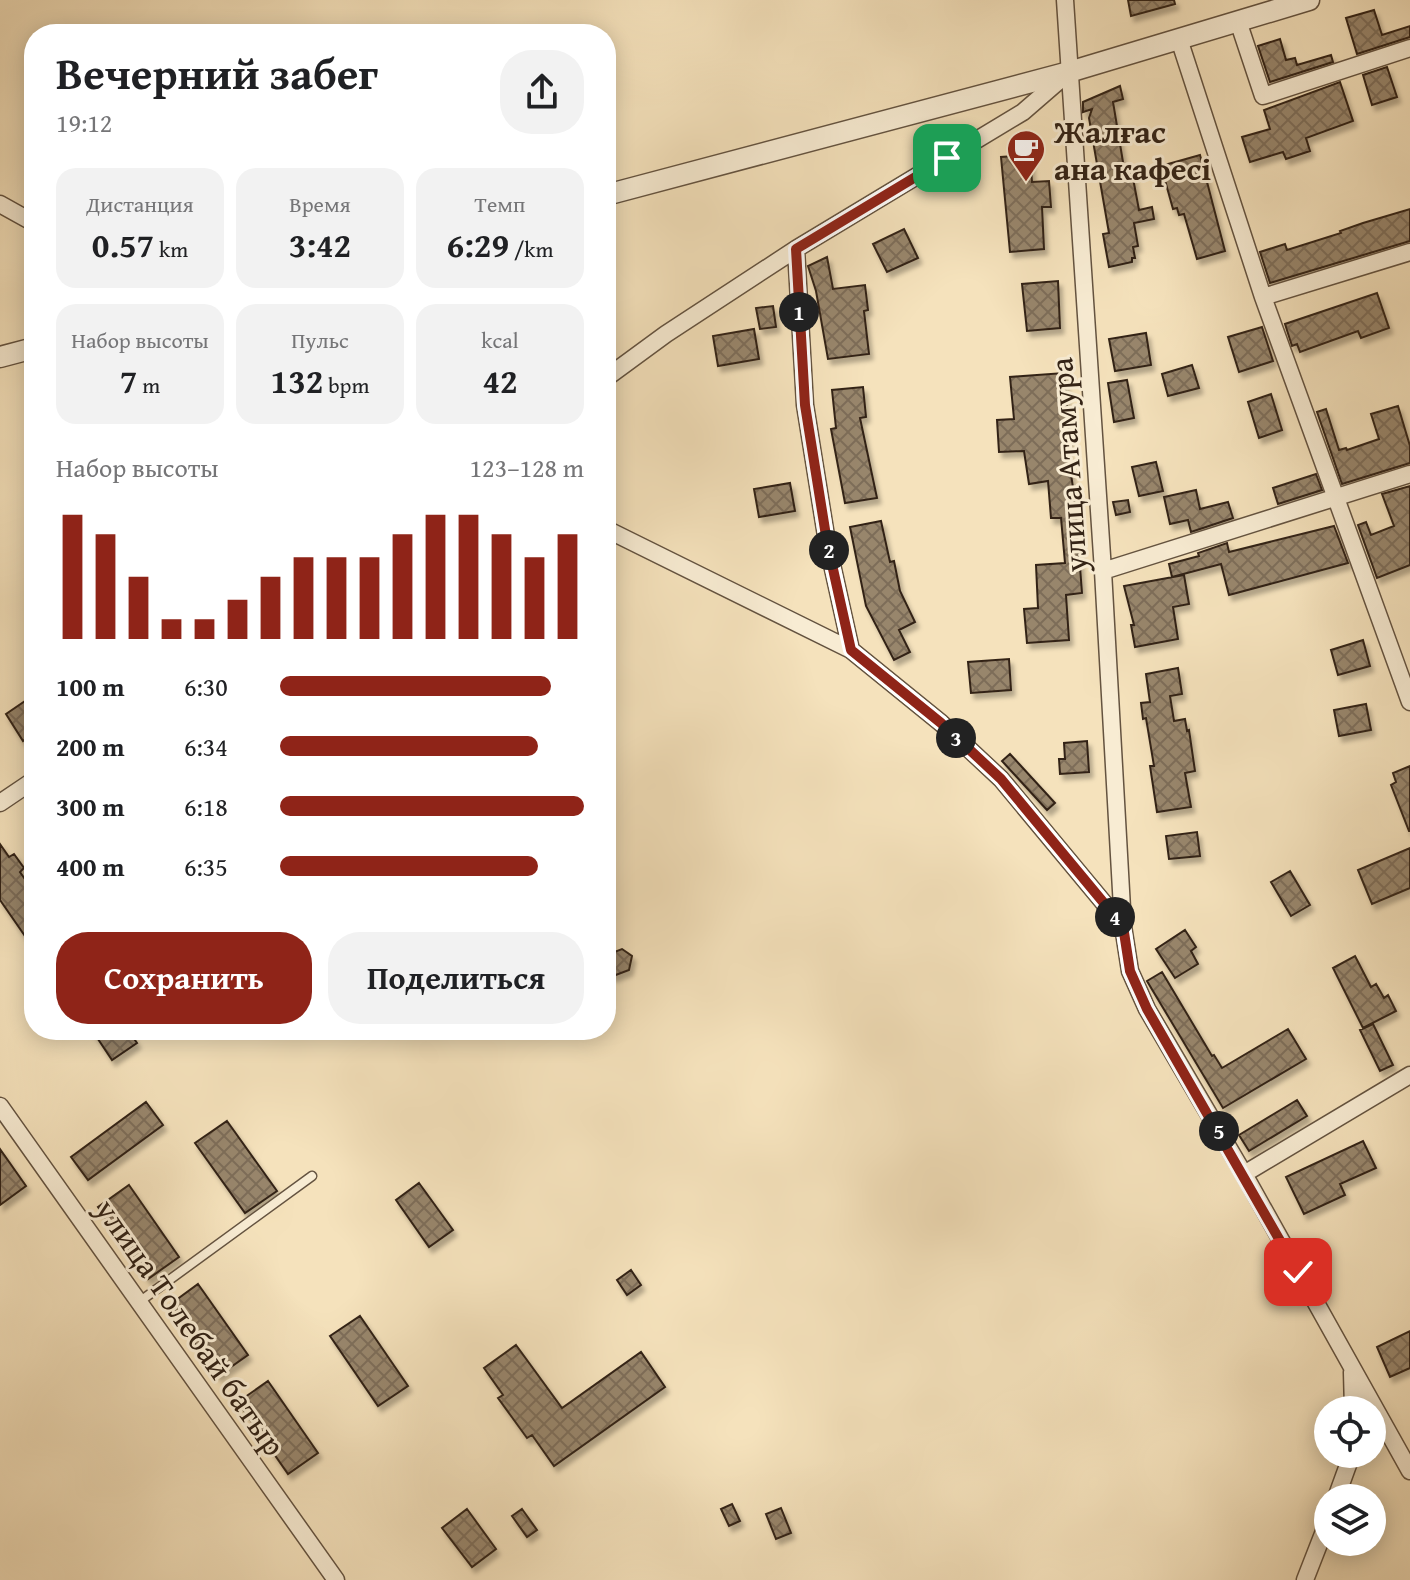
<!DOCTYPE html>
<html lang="ru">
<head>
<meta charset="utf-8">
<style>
  :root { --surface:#fff; --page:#f2f2f2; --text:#202124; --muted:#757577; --accent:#8f2418 }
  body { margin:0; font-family:"Gentium Book Plus",serif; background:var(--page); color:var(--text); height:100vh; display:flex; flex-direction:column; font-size:30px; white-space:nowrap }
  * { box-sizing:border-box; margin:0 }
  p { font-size:26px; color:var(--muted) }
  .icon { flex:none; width:44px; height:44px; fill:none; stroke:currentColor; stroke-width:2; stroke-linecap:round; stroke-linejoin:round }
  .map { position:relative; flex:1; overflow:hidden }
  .side { position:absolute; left:24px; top:24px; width:592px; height:1016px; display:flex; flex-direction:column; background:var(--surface); border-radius:32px; box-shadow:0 4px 20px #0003 }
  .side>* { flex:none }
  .buttons { position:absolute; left:1314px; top:1396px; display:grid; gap:16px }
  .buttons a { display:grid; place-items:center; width:72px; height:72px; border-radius:50%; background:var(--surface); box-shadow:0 4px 20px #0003; font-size:40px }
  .pin { position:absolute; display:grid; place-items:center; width:68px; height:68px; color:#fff; margin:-34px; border-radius:16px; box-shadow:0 4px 12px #0006 }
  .km { position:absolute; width:40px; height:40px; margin:-20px; border-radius:50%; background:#222; color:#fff; font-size:22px; line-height:40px; text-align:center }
  .round { display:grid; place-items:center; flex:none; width:84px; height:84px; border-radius:32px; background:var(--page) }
  .overview { display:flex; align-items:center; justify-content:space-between; height:136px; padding:0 32px }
  h1 { font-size:44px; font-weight:700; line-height:60px }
  .figures { display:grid; grid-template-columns:repeat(3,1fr); gap:12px; height:136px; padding:8px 32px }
  .figures div { display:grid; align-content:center; border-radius:20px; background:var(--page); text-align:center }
  .figures b { font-size:34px; font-weight:700 }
  .figures small { font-size:22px; font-weight:400 }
  .figures p { font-size:22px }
  .chart { height:224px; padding:16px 32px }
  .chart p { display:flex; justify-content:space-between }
  .chart svg { width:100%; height:144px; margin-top:8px; stroke:var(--accent); stroke-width:6 }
  .button { display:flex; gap:16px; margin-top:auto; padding:16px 32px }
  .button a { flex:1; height:92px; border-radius:32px; background:var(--accent); color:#fff; font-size:32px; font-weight:700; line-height:92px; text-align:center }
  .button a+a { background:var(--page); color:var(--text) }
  ul { padding:0 32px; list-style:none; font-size:26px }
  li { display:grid; grid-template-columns:128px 96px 1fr; align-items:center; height:60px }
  li i { height:20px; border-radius:10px; background:var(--accent) }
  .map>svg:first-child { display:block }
</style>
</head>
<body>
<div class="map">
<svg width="1410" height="1580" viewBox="0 0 1410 1580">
  <defs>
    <pattern id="building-cross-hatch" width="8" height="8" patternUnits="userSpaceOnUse" patternTransform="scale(2)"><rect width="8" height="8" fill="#98866c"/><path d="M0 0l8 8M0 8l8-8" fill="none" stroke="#7d6d58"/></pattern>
    <filter id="shadow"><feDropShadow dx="3.5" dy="5.5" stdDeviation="2" flood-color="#0004"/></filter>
  </defs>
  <rect width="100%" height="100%" fill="#f5e2bc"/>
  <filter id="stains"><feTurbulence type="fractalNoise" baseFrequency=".0025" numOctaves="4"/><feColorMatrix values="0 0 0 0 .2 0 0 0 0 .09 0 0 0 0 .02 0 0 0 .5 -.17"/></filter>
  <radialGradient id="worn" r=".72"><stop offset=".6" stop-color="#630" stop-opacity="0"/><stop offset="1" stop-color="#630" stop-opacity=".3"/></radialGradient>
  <path fill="url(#building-cross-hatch)" stroke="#332316" stroke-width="2" filter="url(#shadow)" d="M 1128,0 L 1174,0 L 1175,4 L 1131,16 Z
    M 1374,10 L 1382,35 L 1410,26 L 1410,37 L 1357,54 L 1346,18 Z
    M 1280,39 L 1286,60 L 1295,58 L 1297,65 L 1331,55 L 1333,62 L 1270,82 L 1258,46 Z
    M 1387,67 L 1397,97 L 1372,105 L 1363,75 Z
    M 1340,82 L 1353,121 L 1306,138 L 1310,151 L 1286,159 L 1283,152 L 1250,162 L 1242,137 L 1270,129 L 1264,110 Z
    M 1120,86 L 1123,99 L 1113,102 L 1125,174 L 1132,173 L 1139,210 L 1152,207 L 1154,219 L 1134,223 L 1138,246 L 1133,247 L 1135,258 L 1132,258 L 1132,262 L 1109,267 L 1103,234 L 1109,233 L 1089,118 L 1092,109 L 1083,112 L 1083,102 Z
    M 1030,155 L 1032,182 L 1049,181 L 1051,207 L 1042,207 L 1044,249 L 1010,252 L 1001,157 Z
    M 1200,155 L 1225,251 L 1197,259 L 1184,214 L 1179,215 L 1177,208 L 1173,209 L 1161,166 Z
    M 1410,209 L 1410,241 L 1270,283 L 1260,252 L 1285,244 L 1287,250 L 1341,233 L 1340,231 L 1363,223 Z
    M 904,229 L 918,258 L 887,272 L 873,244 Z
    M 827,257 L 833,289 L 865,285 L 868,310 L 864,311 L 869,354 L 828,359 L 816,291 L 808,266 Z
    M 1058,281 L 1060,328 L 1027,331 L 1022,284 Z
    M 1377,293 L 1389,328 L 1361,338 L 1358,331 L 1300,352 L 1297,344 L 1292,346 L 1285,324 Z
    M 773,306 L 776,327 L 760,329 L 756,308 Z
    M 1262,327 L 1273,361 L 1239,372 L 1228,337 Z
    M 754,329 L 759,359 L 718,366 L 713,336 Z
    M 1146,333 L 1151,365 L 1115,371 L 1109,339 Z
    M 1192,365 L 1199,388 L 1168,396 L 1162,374 Z
    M 1064,373 L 1070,447 L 1067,447 L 1075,501 L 1082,593 L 1066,595 L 1069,640 L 1027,643 L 1024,609 L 1038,608 L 1036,565 L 1065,563 L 1061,518 L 1051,518 L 1048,481 L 1029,484 L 1024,451 L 999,452 L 997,420 L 1014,419 L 1010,377 Z
    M 1127,380 L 1134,418 L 1114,422 L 1108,383 Z
    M 863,387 L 866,417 L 860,418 L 877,498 L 845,503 L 831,429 L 836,428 L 832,390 Z
    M 1271,394 L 1282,430 L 1259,438 L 1248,402 Z
    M 1398,406 L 1410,446 L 1410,463 L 1342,484 L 1317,412 L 1326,409 L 1339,450 L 1346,448 L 1347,450 L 1379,439 L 1371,414 Z
    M 1156,462 L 1163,491 L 1139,496 L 1132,467 Z
    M 1316,474 L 1322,490 L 1278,504 L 1273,488 Z
    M 790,483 L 795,511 L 759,517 L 754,489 Z
    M 1410,486 L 1410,565 L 1377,578 L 1358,525 L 1366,522 L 1371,535 L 1394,526 L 1382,494 Z
    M 1196,490 L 1200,509 L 1228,502 L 1233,518 L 1191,532 L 1188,520 L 1170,524 L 1164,497 Z
    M 1128,500 L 1130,512 L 1116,515 L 1113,502 Z
    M 881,521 L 890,562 L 894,561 L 900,591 L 915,622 L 899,630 L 910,652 L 894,660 L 866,606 L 850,527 Z
    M 1334,526 L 1348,563 L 1229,595 L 1221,564 L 1172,577 L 1169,564 L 1199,556 L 1198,553 L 1227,543 L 1229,552 Z
    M 1184,575 L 1189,604 L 1173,607 L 1178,639 L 1135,647 L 1131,625 L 1134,625 L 1124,586 Z
    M 1363,640 L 1370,666 L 1338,675 L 1331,650 Z
    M 1009,659 L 1011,690 L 971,693 L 968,662 Z
    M 1178,668 L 1182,694 L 1170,696 L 1174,721 L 1185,719 L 1187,731 L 1189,730 L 1195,771 L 1185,773 L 1191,807 L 1157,812 L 1150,766 L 1154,766 L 1146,718 L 1143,719 L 1141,703 L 1150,702 L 1146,674 Z
    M 34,695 L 34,733 L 23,741 L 6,714 Z
    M 1366,704 L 1371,730 L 1339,736 L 1334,710 Z
    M 1087,741 L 1089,772 L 1060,774 L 1059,759 L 1065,759 L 1064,743 Z
    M 1010,754 L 1055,803 L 1047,810 L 1002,761 Z
    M 1410,766 L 1410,831 L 1409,831 L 1391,785 L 1396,782 L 1393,773 Z
    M 1197,832 L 1200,856 L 1169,859 L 1166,836 Z
    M 0,844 L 9,857 L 14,854 L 24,868 L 20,872 L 34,892 L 34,949 L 0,900 Z
    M 1410,848 L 1410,888 L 1372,904 L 1358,870 Z
    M 1290,871 L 1310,905 L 1291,916 L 1271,882 Z
    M 1185,930 L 1196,947 L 1191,951 L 1198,964 L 1175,978 L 1156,949 Z
    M 622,949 L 632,956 L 629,970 L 613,976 L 606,969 L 606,961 L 609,954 Z
    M 1355,956 L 1371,987 L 1376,984 L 1384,998 L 1388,995 L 1396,1011 L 1363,1028 L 1333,968 Z
    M 1162,972 L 1212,1056 L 1214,1055 L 1222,1068 L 1288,1029 L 1306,1059 L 1223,1108 L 1147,981 Z
    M 1373,1024 L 1393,1065 L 1380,1071 L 1360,1030 Z
    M 92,1030 L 128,1030 L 137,1043 L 112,1060 Z
    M 1297,1100 L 1307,1116 L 1249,1151 L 1239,1135 Z
    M 146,1102 L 163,1125 L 88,1180 L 71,1157 Z
    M 227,1121 L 277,1191 L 245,1213 L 195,1143 Z
    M 1363,1141 L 1376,1168 L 1340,1184 L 1345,1195 L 1304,1214 L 1286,1177 Z
    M 0,1149 L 26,1186 L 0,1205 Z
    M 419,1183 L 453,1230 L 429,1247 L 396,1200 Z
    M 129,1185 L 179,1257 L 148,1279 L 98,1207 Z
    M 631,1270 L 641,1285 L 627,1295 L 617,1280 Z
    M 198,1284 L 248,1355 L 218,1376 L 168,1306 Z
    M 360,1316 L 408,1386 L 378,1406 L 330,1336 Z
    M 1410,1331 L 1410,1368 L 1390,1377 L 1377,1347 Z
    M 516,1345 L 562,1408 L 641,1352 L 665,1387 L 554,1466 L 532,1435 L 527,1438 L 498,1398 L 503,1395 L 484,1368 Z
    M 268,1381 L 318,1453 L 288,1474 L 238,1402 Z
    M 732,1504 L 740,1521 L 729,1526 L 721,1509 Z
    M 781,1508 L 791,1533 L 776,1539 L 766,1514 Z
    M 467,1509 L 496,1549 L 472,1567 L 442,1528 Z
    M 522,1509 L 537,1530 L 527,1537 L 512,1516 Z"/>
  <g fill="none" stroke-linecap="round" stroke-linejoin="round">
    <defs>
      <path id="service" d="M 139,1302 L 312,1176"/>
      <path id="minor" d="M 1065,0 L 1103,571 L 1123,926
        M 1238,21 L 1263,96 L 1410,48
        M 1179,39 L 1263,297 L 1410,702
        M 0,204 L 34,223
        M 796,249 L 805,405 L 827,542 L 851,650
        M 1263,297 L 1410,252
        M 606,378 L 666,334 L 796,249 L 1023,112 L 1068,73
        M 606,529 L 851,650 L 941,723 L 1001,779 L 1123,926 L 1130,971 L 1147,1009 L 1244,1174 L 1410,1471
        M 1103,571 L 1410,474
        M 0,803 L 34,780
        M 0,1106 L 336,1580
        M 1244,1174 L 1410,1075
        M 1352,1372 L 1353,1410
        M 1336,1498 L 1352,1454
        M 1305,1580 L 1328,1521"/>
      <path id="tertiary" d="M 606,195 L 1069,72 L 1309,0
        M 0,357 L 34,348"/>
    </defs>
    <use href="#service" stroke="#645340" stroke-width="11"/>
    <use href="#minor" stroke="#645340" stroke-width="19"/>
    <use href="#tertiary" stroke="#645340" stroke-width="23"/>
    <use href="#service" stroke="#f8ecd3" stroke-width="8"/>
    <use href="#minor" stroke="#f8ecd3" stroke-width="16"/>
    <use href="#tertiary" stroke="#f8ecd3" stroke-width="20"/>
  </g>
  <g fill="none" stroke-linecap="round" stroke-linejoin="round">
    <defs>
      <path id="route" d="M 947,158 L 796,249 L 805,405 L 827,542 L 851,650 L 941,723 L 1001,779 L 1123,926 L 1130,971 L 1147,1009 L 1298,1272"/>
    </defs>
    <use href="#route" stroke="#fff" stroke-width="16"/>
    <use href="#route" stroke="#8f2418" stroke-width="10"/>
  </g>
  <defs>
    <symbol id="cafe-pin" viewBox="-11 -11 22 30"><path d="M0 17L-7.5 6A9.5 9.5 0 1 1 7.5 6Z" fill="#8f2418" stroke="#f8ecd3"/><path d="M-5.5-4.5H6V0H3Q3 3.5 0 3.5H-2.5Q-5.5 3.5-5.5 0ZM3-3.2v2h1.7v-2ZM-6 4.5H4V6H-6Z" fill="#fff"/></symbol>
  </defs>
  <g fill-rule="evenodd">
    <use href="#cafe-pin" x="1004" y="127" width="44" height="60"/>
  </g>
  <g text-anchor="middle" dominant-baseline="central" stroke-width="6" stroke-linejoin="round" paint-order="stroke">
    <g font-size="32" font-weight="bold" fill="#332316" stroke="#f8ecd3" text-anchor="start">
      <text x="1054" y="131">Жалғас<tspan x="1054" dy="37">ана кафесі</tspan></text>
    </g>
    <g font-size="32" fill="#332316" stroke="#f8ecd3">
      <text transform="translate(1068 465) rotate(-94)">улица Атамура</text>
      <text transform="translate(191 1327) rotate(55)">улица Толебай батыр</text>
    </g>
  </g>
  <rect width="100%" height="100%" filter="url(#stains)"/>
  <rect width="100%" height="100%" fill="url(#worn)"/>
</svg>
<div class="buttons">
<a><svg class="icon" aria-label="locate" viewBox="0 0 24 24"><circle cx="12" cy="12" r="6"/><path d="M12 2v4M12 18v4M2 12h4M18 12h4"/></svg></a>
<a><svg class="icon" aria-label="layers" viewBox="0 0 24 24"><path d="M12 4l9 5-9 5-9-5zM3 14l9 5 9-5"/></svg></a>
</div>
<div class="pin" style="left:947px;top:158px;background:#1e9e55"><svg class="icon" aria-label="arrive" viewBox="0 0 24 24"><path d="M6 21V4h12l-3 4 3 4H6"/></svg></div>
<div class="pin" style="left:1298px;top:1272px;background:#d93025"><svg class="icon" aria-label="check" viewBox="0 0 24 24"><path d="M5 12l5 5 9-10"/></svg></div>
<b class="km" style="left:799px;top:312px">1</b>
<b class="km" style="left:829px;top:550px">2</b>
<b class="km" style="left:956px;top:738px">3</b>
<b class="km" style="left:1115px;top:917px">4</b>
<b class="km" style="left:1219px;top:1131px">5</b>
<section class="side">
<div class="overview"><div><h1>Вечерний забег</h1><p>19:12</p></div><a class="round"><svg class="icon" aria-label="share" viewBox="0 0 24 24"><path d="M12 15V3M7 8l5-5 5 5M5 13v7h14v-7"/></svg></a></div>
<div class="figures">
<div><p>Дистанция</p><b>0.57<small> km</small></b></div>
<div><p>Время</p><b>3:42</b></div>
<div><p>Темп</p><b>6:29<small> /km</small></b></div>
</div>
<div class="figures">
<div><p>Набор высоты</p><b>7<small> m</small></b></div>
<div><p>Пульс</p><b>132<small> bpm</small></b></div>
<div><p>kcal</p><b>42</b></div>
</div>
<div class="chart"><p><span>Набор высоты</span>123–128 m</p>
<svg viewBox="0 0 160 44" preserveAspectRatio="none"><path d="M5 44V6M15 44V12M25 44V25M35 44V38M45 44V38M55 44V32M65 44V25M75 44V19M85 44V19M95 44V19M105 44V12M115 44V6M125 44V6M135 44V12M145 44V19M155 44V12"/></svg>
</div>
<ul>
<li><b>100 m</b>6:30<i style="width:89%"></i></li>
<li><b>200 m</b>6:34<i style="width:85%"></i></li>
<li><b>300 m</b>6:18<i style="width:100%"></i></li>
<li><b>400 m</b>6:35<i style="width:85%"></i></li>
</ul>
<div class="button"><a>Сохранить</a><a>Поделиться</a></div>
</section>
</div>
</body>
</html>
